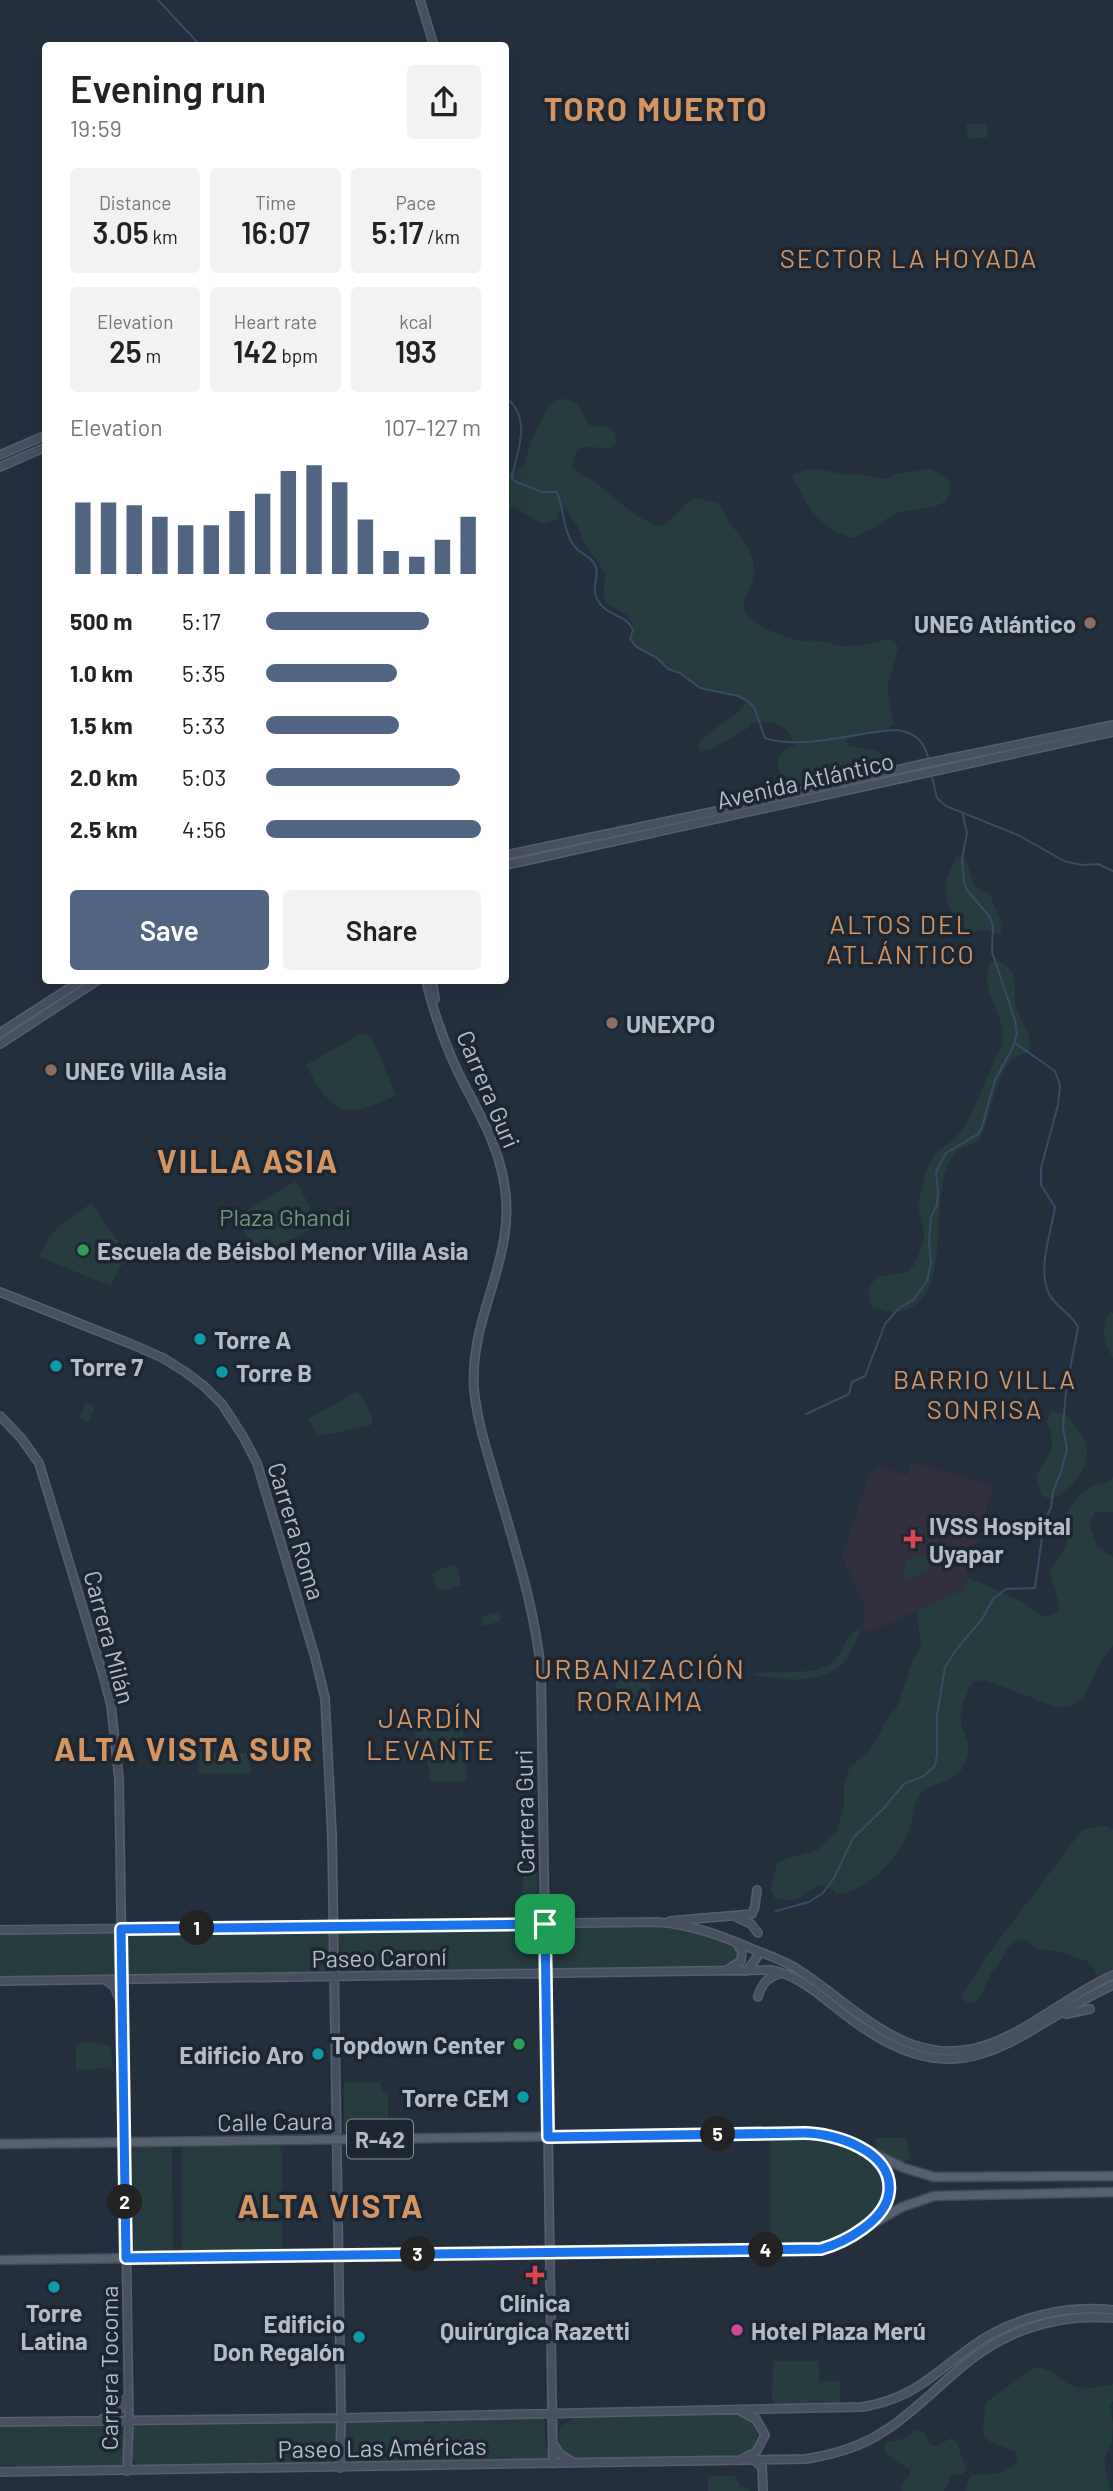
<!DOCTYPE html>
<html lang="en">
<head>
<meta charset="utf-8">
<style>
  :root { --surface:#fff; --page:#f2f2f2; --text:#222; --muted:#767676; --accent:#516482 }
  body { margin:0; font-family:Barlow,sans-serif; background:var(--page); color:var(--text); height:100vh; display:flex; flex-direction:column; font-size:26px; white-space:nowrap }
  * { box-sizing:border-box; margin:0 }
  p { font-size:23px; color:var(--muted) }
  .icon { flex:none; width:38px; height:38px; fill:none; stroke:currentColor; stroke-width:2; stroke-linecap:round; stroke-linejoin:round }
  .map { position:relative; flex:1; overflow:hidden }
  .details { position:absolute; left:42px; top:42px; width:467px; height:942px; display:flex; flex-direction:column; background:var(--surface); border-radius:7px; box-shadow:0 7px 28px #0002 }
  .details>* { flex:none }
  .pin { position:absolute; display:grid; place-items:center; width:60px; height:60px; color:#fff; margin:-30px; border-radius:14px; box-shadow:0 4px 10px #0006 }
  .km { position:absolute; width:35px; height:35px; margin:-18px; border-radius:50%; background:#222; color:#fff; font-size:19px; line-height:35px; text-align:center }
  .round { display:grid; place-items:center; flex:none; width:74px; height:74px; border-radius:7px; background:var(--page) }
  .overview { display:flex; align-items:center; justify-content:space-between; height:119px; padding:0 28px }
  h1 { font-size:38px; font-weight:600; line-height:52px }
  .figures { display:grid; grid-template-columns:repeat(3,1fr); gap:10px; height:119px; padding:7px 28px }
  .figures div { display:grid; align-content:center; border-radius:7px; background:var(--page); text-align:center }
  .figures b { font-size:30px; font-weight:600 }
  .figures small { font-size:19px; font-weight:400 }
  .figures p { font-size:19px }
  .chart { height:196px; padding:14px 28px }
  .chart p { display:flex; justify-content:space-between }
  .chart svg { width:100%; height:126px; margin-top:7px; stroke:var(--accent); stroke-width:6 }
  .cta { display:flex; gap:14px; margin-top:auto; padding:14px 28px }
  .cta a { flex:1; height:80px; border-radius:7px; background:var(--accent); color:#fff; font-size:28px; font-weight:600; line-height:80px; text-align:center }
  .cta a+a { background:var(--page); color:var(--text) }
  ul { padding:0 28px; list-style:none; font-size:23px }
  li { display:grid; grid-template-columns:112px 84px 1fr; align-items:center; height:52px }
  li i { height:18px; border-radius:9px; background:var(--accent) }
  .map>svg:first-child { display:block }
</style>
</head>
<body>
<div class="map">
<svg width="1113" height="2491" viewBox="0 0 1113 2491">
  <rect width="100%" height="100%" fill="#242f3e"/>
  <path fill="#32303f" d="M 911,1462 L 993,1486 L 963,1590 L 870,1632 L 862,1627 L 865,1607 L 842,1556 L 869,1474 L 880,1467 L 907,1475 Z"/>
  <path fill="#263c3f" d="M 986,123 L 988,137 L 968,139 L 966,125 Z
    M 567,399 L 577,404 L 589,425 C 604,428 617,423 616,443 L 610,448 L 583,447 L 577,450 L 572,466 C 580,475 590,478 599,485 C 618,500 635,519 659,526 C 677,520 679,506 695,498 L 719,503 C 726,522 742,535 750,553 C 763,583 740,593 744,609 C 749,626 788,639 804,641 C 809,641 815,640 820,641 C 827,642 834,645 841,646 C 857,647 873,643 889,639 L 895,642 L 898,648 L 887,689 L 894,724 L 885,730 L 859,734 L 846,741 L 849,746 L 873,750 L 881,753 L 882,760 L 878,766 L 793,785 L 778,769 L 778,759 L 783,750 L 795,746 C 788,724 774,720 752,723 L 748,728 L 710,750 L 700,751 L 698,745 C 710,726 737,721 746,700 L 738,696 L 700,688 L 680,673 L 668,669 L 657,658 L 635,646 L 630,638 L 633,624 L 627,615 L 608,605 L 603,595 L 605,576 L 600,564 L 585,545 L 578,527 L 569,515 L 566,506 L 557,514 L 557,519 L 544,524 C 530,519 520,507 506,507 L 506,472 L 518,469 L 524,464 L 531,441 L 548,407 L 556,400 Z
    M 818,469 L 847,475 L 863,475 L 886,479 L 897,474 L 931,469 L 949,480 L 951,492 L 946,501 L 934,507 L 900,512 L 889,517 L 872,529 L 852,538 C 817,527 808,507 792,476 L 804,470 Z
    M 957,856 L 965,857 L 974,885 L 990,895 L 1002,924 L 1000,935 L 984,930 L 967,933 C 960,929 956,923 953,915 C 941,892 945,879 957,856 Z
    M 997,961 C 1002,963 1007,966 1011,971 C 1018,983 1012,997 1017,1010 C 1021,1024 1034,1035 1029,1051 C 1025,1054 1019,1054 1014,1058 C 994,1074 991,1120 978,1142 C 972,1144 963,1146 958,1150 C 920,1186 962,1299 898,1312 C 890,1314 880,1309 872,1308 C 867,1294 867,1288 877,1277 L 908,1272 L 914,1265 L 924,1241 L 924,1231 L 918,1207 L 925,1173 L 935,1153 L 955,1139 L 969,1119 L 1002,1044 C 1008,1016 976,988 991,962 Z
    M 362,1033 L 371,1036 L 396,1095 C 346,1121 332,1115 306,1065 Z
    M 295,1181 L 321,1224 L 258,1257 L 236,1217 Z
    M 92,1203 L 128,1257 L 118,1270 L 111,1286 L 39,1257 C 53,1226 65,1221 92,1203 Z
    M 1110,1312 L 1113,1313 L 1113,1358 C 1104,1341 1100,1330 1110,1312 Z
    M 358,1391 L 372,1416 L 372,1423 L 369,1426 L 318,1436 L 308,1419 Z
    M 86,1402 L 95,1406 L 89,1422 L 79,1419 Z
    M 1051,1411 L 1065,1414 C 1072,1422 1081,1431 1085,1441 C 1094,1465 1072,1489 1052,1499 L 1042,1496 L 1036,1477 C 1047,1454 1059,1449 1047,1422 Z
    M 1113,1477 L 1113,1512 L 1095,1512 L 1089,1524 L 1098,1548 L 1113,1557 L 1113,1645 L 1102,1659 L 1084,1697 L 1069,1707 L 1056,1707 L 985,1680 L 973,1682 C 966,1694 959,1710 961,1723 C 963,1735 971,1742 968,1754 C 960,1790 930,1777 918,1798 C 912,1808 913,1823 908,1834 C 897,1859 864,1894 836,1894 L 831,1889 L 820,1885 L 796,1900 L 775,1899 L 771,1889 L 777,1862 L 817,1850 L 837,1831 L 844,1805 L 844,1783 L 850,1767 L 870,1750 L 889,1716 L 897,1707 L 914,1657 L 921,1647 L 917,1610 L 963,1590 L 967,1577 L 1023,1602 L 1037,1614 L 1046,1617 L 1059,1612 C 1059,1597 1052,1584 1050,1570 C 1064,1554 1072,1541 1064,1520 C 1071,1502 1087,1483 1108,1482 Z
    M 915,1555 L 928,1558 L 934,1567 L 905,1582 L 902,1576 L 907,1560 Z
    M 453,1564 L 458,1567 L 461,1585 L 441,1591 L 437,1589 L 432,1573 Z
    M 498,1612 L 502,1617 L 500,1621 L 484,1626 L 481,1623 L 483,1616 Z
    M 862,1627 C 856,1639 851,1657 840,1666 C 820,1685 778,1680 753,1674 C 775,1670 813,1676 830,1664 C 845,1654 844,1633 862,1627 Z
    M 622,1678 L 650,1678 L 651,1711 L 622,1710 L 619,1708 L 616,1703 L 616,1682 Z
    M 419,1717 L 453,1717 L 461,1720 L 465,1741 L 459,1743 L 417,1742 L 415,1738 L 414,1721 Z
    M 435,1752 L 461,1752 C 469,1758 466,1771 467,1781 L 430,1781 L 428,1758 Z
    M 200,1753 L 249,1753 L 251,1774 L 198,1773 Z
    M 1106,1826 L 1113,1829 L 1113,1976 L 1099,1982 L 1095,1970 L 1087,1961 L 1057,1951 L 1037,1949 L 1025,1939 C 1007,1940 1007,1952 998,1965 C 996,1968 993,1970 991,1973 C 983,1986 986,2001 968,2003 L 963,2000 L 962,1996 L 986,1957 L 1082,1830 Z
    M 523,1866 L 538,1867 L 537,1893 L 523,1893 Z
    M 665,1926 L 700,1934 L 737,1948 L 740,1958 L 730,1968 L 556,1969 L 552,1966 L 551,1932 L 554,1928 Z
    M 538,1928 L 542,1932 L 542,1967 L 540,1970 L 344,1973 L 341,1971 L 339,1935 L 341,1931 Z
    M 322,1931 L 331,1936 L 331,1966 L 323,1973 L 133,1976 L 126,1971 L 126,1940 L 133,1933 Z
    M 116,1934 L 118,1939 L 116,1975 L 0,1977 L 0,1935 Z
    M 79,2043 L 99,2043 L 111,2046 L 112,2067 L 76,2071 L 76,2046 Z
    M 380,2082 L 382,2090 L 388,2094 L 388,2133 L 346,2133 L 344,2129 L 344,2083 Z
    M 770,2138 C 794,2137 818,2135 840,2144 C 907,2169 890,2222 830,2241 C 811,2247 790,2245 771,2246 Z
    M 876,2138 L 906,2138 L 910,2160 L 903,2162 L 876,2149 Z
    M 276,2143 L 279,2145 L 282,2152 L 282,2251 L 279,2253 L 185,2254 L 182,2248 L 181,2147 L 187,2145 Z
    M 138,2146 L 172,2148 L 173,2252 L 171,2254 L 138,2255 L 134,2252 L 132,2151 Z
    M 773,2361 L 819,2361 L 819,2381 L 840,2381 L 840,2402 L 776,2406 L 772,2399 Z
    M 1039,2367 C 1050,2370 1055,2375 1064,2381 C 1080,2393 1095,2388 1113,2384 L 1113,2401 L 1110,2405 L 1113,2424 L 1112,2441 L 1104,2460 L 1110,2491 L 965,2491 L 971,2475 L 1001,2473 L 1016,2464 L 1017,2458 L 1015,2452 C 979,2435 982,2448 985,2405 L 986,2402 L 1032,2369 Z
    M 739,2415 L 753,2422 L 758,2436 L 752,2450 L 738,2457 L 578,2459 C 562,2455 554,2442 561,2426 L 576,2417 Z
    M 544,2418 L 546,2445 L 551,2458 L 549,2460 L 344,2463 L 344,2424 L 347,2421 Z
    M 331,2421 L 337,2427 C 337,2440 341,2456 329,2463 L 137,2466 L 131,2459 L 132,2429 L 137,2423 Z
    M 123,2424 L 125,2427 L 122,2465 L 0,2468 L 0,2425 Z
    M 915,2430 C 925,2431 927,2435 929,2444 L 935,2446 L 952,2438 L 957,2443 L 966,2468 L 963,2474 L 951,2475 L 948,2486 L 943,2491 L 901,2491 L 902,2485 L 910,2475 L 910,2469 C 901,2465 891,2458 884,2450 L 885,2443 L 906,2438 Z
    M 708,2476 L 735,2476 L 739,2485 L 751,2491 L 708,2491 Z"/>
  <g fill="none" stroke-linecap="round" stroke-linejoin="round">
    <path stroke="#394c67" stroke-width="2" d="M 158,0 L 201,46
      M 506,398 C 532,417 518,450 512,476 L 514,481 L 542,492 L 557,492 C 564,509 563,534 576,548 C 582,555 593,557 596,567 C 599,577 591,589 597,599 C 605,616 627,614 633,630 L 630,638 L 635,646 L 657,658 L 668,669 L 680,673 L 700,688 L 738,696 L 746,700 L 754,707 L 765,738 C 805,751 856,731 898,730 C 916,733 925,742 929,761
      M 931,773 L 937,798 L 946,806 L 1018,835 L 1064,861 L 1082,865 L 1098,864 L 1113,871
      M 806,1414 L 849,1394 L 852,1382 L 865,1376 L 885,1324 L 899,1308 L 913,1300 L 927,1281 L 931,1262 L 929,1242 L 931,1217 L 937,1205 L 938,1192 L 936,1172 L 946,1153 L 978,1134 L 982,1127 L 995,1080 L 1012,1049 L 1017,1034 L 1015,1020 L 992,952 L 993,925 L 989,916 L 967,890 L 964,883 L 962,859 L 967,833 L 963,815
      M 776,1911 L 809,1902 L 823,1893 L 834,1878 L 853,1838 L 883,1809 L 904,1784 L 924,1776 L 935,1766 L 937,1754 L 937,1715 L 945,1667 L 956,1650 L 982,1619 L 993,1599 L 1006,1589 L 1035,1588 L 1044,1523 L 1051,1507 L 1053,1491 L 1061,1472 L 1067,1449 L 1063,1427 L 1066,1391 L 1078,1327 C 1072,1314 1056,1307 1049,1294 C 1037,1268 1051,1234 1055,1207 L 1041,1185 L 1041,1168 L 1058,1105 L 1060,1085 L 1055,1071 L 1015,1043"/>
    <defs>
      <path id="secondary" d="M 420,0 L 434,46
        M 0,455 L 46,435
        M 0,467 L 46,447
        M 506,855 L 726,809 L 918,765 L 1113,725
        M 506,865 L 1113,732
        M 426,980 C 432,1008 445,1044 457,1070 C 476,1109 496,1138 504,1182 C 518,1258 469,1314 474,1389 C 477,1421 487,1451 496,1482 C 514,1545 535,1607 541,1672 L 553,2464
        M 432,980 L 435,999
        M 0,1033 L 82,980
        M 0,1044 L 98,980
        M 0,1292 L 131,1344 L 163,1358 L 184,1371 L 204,1386 L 222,1404 L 244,1438 L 257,1463 L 315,1657 L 325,1698 L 332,1835 L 341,2418 L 340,2468
        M 0,1416 L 21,1438 L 39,1463 L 104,1678 L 111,1705 L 119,1779 L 129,2421 L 127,2471
        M 736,1917 L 751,1924 L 758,1933
        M 670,1921 L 752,1914 L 755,1906 L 757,1890
        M 0,1930 L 658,1922 C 694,1925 722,1936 755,1950 C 768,1955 781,1960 794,1967 C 850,2001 899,2064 972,2049 C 1023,2038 1065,1996 1113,1975
        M 727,1970 L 741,1961 L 742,1952 L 737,1944
        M 747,1971 L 757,1957
        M 105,1980 L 114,1986 L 120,2000
        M 0,1981 L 771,1970 C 804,1976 830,2005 856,2023 C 969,2103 1013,2031 1113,1985
        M 758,1997 C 761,1985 767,1977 780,1974
        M 1066,2014 L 1090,2009
        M 102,2419 L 119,2410 L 126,2399
        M 0,2422 L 341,2418 L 862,2407 C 914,2399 934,2373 974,2345 C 1014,2317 1065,2305 1113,2310
        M 554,2445 L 560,2454 L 573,2462
        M 740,2460 L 756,2452 L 765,2435 L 756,2419 L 742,2412
        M 756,2462 L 762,2467 L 763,2491
        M 0,2472 L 806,2459 C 835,2454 861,2447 886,2430 C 914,2412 938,2386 964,2365 C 1006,2330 1059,2313 1113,2318"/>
      <path id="primary" d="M 0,2144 L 811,2133 L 845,2139 L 904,2168 L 934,2177 L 1113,2176
        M 869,2154 C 893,2176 896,2195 873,2220
        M 0,2260 L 821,2249 L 839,2243 L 902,2207 L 934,2196 L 1113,2192"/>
    </defs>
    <use href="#secondary" stroke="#565f6c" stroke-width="10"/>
    <use href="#primary" stroke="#414a57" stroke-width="11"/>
    <use href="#secondary" stroke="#465061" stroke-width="7"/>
    <use href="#primary" stroke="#56606e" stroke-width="8"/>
  </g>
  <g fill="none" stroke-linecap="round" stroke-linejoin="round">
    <defs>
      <path id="route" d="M 545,1924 L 548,2137 L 804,2133 C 834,2133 894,2151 889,2192 C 886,2220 846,2242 821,2249 L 126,2258 L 121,1929 Z"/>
    </defs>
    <use href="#route" stroke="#fff" stroke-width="14"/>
    <use href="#route" stroke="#1a73e8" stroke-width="9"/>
  </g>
  <g fill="#8d6e63" stroke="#1d2633" stroke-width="2.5">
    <circle cx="1090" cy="623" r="7"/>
    <circle cx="612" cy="1023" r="7"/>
    <circle cx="51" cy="1070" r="7"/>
  </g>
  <g fill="#2e9e5b" stroke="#1d2633" stroke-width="2.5">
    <circle cx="83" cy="1250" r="7"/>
    <circle cx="519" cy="2044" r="7"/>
  </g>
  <g fill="#0f9aa8" stroke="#1d2633" stroke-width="2.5">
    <circle cx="200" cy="1339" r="7"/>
    <circle cx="56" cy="1366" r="7"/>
    <circle cx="222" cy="1372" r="7"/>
    <circle cx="318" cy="2054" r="7"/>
    <circle cx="523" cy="2097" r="7"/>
    <circle cx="54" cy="2287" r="7"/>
    <circle cx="359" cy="2337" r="7"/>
  </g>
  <g fill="#e0444e" stroke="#1d2633" stroke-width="2.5">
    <path d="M909.5 1528.5h7v7h7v7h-7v7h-7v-7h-7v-7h7z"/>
    <path d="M531.5 2264.5h7v7h7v7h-7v7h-7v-7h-7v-7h7z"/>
  </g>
  <circle fill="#d1479c" stroke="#1d2633" stroke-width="2.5" cx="737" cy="2330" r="7"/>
  <g text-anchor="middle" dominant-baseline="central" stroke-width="7" stroke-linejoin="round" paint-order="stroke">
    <rect fill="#1d2633" stroke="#878f9c" stroke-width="2" x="347" y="2119.5" width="66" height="39" rx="5"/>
    <g font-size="23" font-weight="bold" fill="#b4bcc9">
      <text x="380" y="2139">R-42</text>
    </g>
    <g font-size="24" font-weight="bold" fill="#b4bcc9" stroke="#1d2633" text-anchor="start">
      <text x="1076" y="623" text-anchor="end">UNEG Atlántico</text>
      <text x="626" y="1023">UNEXPO</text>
      <text x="65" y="1070">UNEG Villa Asia</text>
      <text x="97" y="1250">Escuela de Béisbol Menor Villa Asia</text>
      <text x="214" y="1339">Torre A</text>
      <text x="70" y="1366">Torre 7</text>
      <text x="236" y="1372">Torre B</text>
      <text x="929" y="1525">IVSS Hospital<tspan x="929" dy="28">Uyapar</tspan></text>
      <text x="505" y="2044" text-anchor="end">Topdown Center</text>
      <text x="304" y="2054" text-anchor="end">Edificio Aro</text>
      <text x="509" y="2097" text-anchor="end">Torre CEM</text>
      <text x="535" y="2302" text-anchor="middle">Clínica<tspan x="535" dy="28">Quirúrgica Razetti</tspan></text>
      <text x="54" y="2312" text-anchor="middle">Torre<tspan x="54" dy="28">Latina</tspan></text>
      <text x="345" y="2323" text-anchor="end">Edificio<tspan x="345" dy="28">Don Regalón</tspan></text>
      <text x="751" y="2330">Hotel Plaza Merú</text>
    </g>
    <g font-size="24" fill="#b4bcc9" stroke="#1d2633">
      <text transform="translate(805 780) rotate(-13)">Avenida Atlántico</text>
      <text transform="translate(489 1089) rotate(67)">Carrera Guri</text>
      <text transform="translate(297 1531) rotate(73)">Carrera Roma</text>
      <text transform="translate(110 1637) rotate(75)">Carrera Milán</text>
      <text transform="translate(524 1812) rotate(-91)">Carrera Guri</text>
      <text transform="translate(379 1957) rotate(-1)">Paseo Caroní</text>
      <text transform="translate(275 2121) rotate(-1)">Calle Caura</text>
      <text transform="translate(108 2368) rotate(-90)">Carrera Tocoma</text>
      <text transform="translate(382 2447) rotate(-1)">Paseo Las Américas</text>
    </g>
    <g font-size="24" fill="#6b9a76" stroke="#1d2633">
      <text x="285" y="1216">Plaza Ghandi</text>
    </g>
    <g font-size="26" letter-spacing="2" fill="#d59563" stroke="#1d2633">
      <text x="909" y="257">SECTOR LA HOYADA</text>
      <text x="901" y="923">ALTOS DEL<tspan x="901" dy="30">ATLÁNTICO</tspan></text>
      <text x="985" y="1378">BARRIO VILLA<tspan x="985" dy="30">SONRISA</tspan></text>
    </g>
    <g font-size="28" letter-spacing="2" fill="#d59563" stroke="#1d2633">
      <text x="640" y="1668">URBANIZACIÓN<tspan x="640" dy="32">RORAIMA</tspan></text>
      <text x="431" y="1717">JARDÍN<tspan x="431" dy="32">LEVANTE</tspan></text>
    </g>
    <g font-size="32" font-weight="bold" letter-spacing="2" fill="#d59563" stroke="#1d2633">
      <text x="656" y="108">TORO MUERTO</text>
      <text x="248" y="1160">VILLA ASIA</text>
      <text x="184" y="1748">ALTA VISTA SUR</text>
      <text x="331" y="2205">ALTA VISTA</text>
    </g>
  </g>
</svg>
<div class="pin" style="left:545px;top:1924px;background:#1e9e55"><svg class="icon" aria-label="arrive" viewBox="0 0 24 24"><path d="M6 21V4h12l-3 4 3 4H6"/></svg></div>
<b class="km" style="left:197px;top:1928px">1</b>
<b class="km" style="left:125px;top:2202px">2</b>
<b class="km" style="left:418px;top:2254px">3</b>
<b class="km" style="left:766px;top:2250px">4</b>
<b class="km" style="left:718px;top:2134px">5</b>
<section class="details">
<div class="overview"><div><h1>Evening run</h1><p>19:59</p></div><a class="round"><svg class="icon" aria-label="share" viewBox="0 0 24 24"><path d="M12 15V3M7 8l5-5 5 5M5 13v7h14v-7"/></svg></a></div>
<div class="figures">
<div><p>Distance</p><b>3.05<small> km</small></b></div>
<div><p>Time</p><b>16:07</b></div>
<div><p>Pace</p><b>5:17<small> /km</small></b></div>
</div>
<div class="figures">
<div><p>Elevation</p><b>25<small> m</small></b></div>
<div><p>Heart rate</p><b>142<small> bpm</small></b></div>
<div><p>kcal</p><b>193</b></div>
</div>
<div class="chart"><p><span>Elevation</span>107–127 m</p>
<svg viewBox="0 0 160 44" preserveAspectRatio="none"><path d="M5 44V19M15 44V19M25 44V20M35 44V24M45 44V27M55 44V27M65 44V22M75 44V16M85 44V8M95 44V6M105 44V12M115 44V25M125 44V36M135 44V38M145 44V32M155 44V24"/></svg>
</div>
<ul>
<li><b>500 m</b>5:17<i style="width:76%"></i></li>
<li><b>1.0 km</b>5:35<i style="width:61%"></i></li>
<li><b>1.5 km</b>5:33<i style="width:62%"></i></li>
<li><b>2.0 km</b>5:03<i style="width:90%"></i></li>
<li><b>2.5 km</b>4:56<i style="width:100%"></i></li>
</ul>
<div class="cta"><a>Save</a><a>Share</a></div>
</section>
</div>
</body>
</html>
